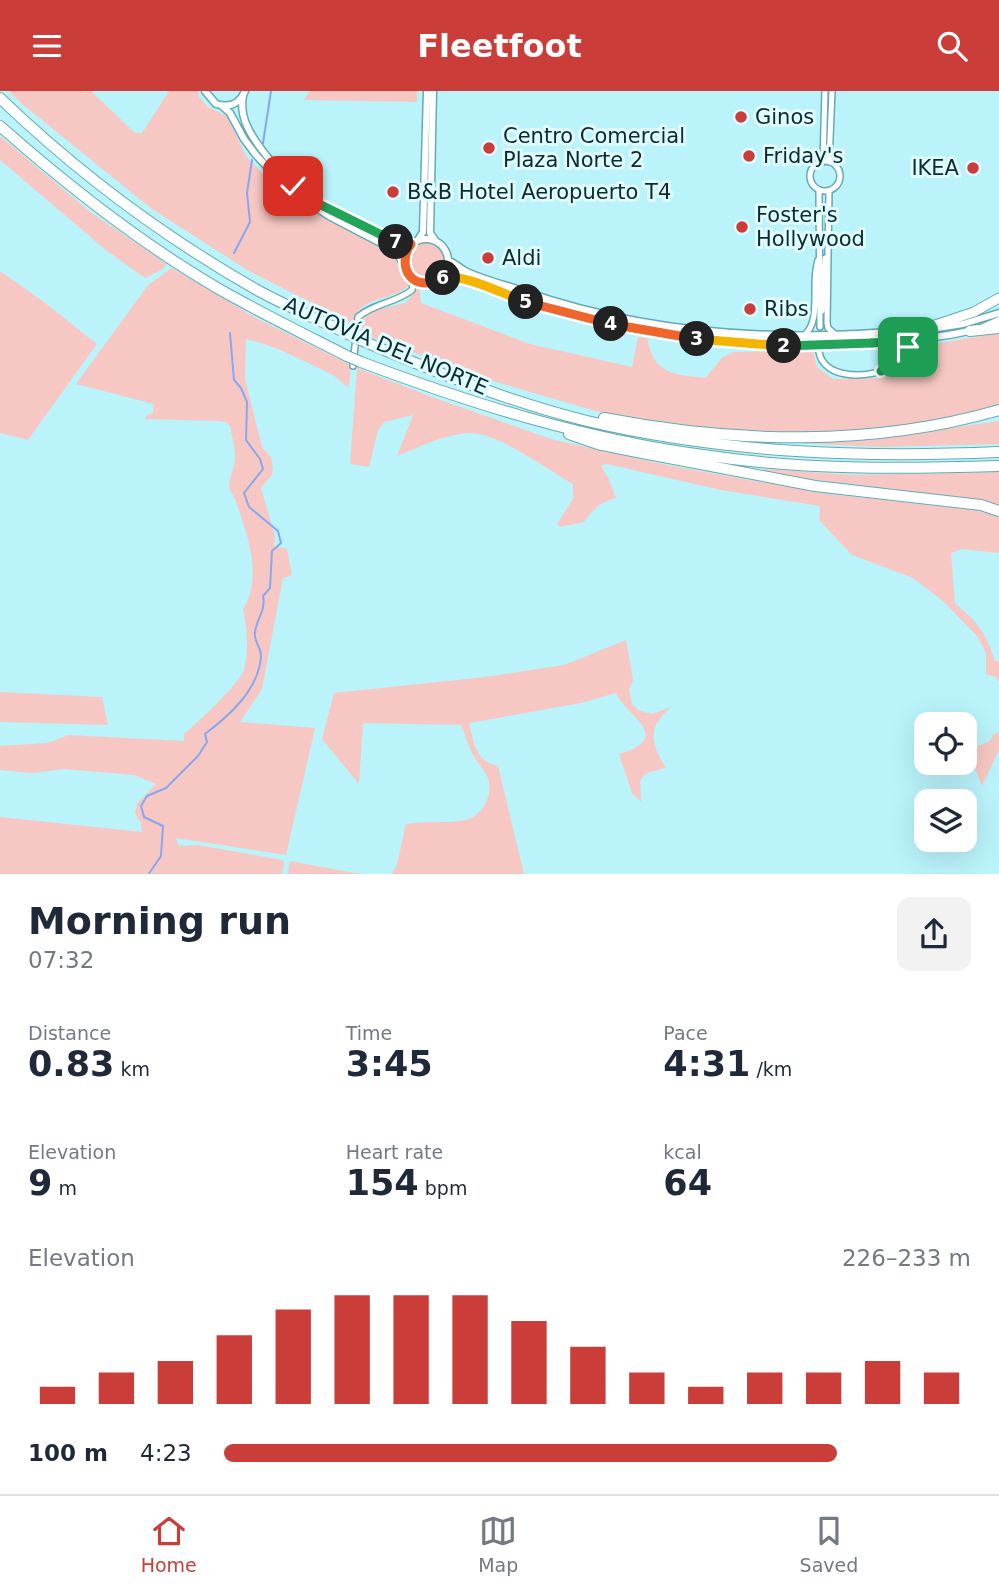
<!DOCTYPE html>
<html lang="en">
<head>
<meta charset="utf-8">
<style>
  :root { --surface:#fff; --page:#f2f2f3; --text:#1f2937; --muted:#747a83; --line:#e0e1e3; --accent:#cb3d39 }
  body { margin:0; font-family:"DejaVu Sans",sans-serif; background:var(--page); color:var(--text); height:100vh; display:flex; flex-direction:column; font-size:26px; white-space:nowrap }
  * { box-sizing:border-box; margin:0 }
  p { font-size:23px; color:var(--muted) }
  .icon { flex:none; width:38px; height:38px; fill:none; stroke:currentColor; stroke-width:2; stroke-linecap:round; stroke-linejoin:round }
  .map { position:relative; height:783px; overflow:hidden }
  .side { display:flex; flex-direction:column; background:var(--surface); flex:1 }
  .side>* { flex:none }
  .controls { position:absolute; left:914px; top:621px; display:grid; gap:14px }
  .controls a { display:grid; place-items:center; width:63px; height:63px; border-radius:14px; background:var(--surface); box-shadow:0 7px 28px #0002; font-size:35px }
  .pin { position:absolute; display:grid; place-items:center; width:60px; height:60px; color:#fff; margin:-30px; border-radius:14px; box-shadow:0 4px 10px #0006 }
  .km { position:absolute; width:35px; height:35px; margin:-18px; border-radius:50%; background:#222; color:#fff; font-size:19px; line-height:35px; text-align:center }
  .round { display:grid; place-items:center; flex:none; width:74px; height:74px; border-radius:14px; background:var(--page) }
  .summary { display:flex; align-items:center; justify-content:space-between; height:119px; padding:0 28px }
  h1 { font-size:38px; font-weight:700; line-height:52px }
  .stats { display:grid; grid-template-columns:repeat(3,1fr); gap:10px; height:119px; padding:7px 28px }
  .stats div { display:grid; align-content:center }
  .stats b { font-size:35px; font-weight:700 }
  .stats small { font-size:19px; font-weight:400 }
  .stats p { font-size:19px }
  .chart { height:196px; padding:14px 28px }
  .chart p { display:flex; justify-content:space-between }
  .chart svg { width:100%; height:126px; margin-top:7px; stroke:var(--accent); stroke-width:6 }
  ul { padding:0 28px; list-style:none; font-size:23px }
  li { display:grid; grid-template-columns:112px 84px 1fr; align-items:center; height:52px }
  li i { height:18px; border-radius:9px; background:var(--accent) }
  header { display:flex; justify-content:space-between; align-items:center; height:91px; padding:0 28px; background:var(--accent); color:#fff; font-size:32px; font-weight:700 }
  .dock { display:flex; justify-content:space-around; align-items:center; height:98px; border-top:2px solid var(--line); background:var(--surface); font-size:19px; color:var(--muted) }
  .dock a { display:grid; justify-items:center; gap:4px }
  .dock .active { color:var(--accent) }
  .map>svg:first-child { display:block }
</style>
</head>
<body>
<header><svg class="icon" aria-label="menu" viewBox="0 0 24 24"><path d="M4 6h16M4 12h16M4 18h16"/></svg>Fleetfoot<svg class="icon" aria-label="search" viewBox="0 0 24 24"><circle cx="10" cy="10" r="6"/><path d="M15 15l6 6"/></svg></header>
<div class="map">
<svg width="999" height="784" viewBox="0 0 999 784">
  <rect width="100%" height="100%" fill="#baf3fa"/>
  <path fill="#f7c8c3" d="M 9,0 L 91,0 L 135,42 L 142,42 L 169,0 L 198,0 L 199,6 L 208,16 L 227,25 L 246,65 L 286,107 L 395,165 L 399,179 L 410,193 C 397,208 375,204 360,218 C 357,222 354,228 351,232 L 249,180 L 152,118 L 21,12 Z
    M 310,0 L 417,0 L 417,11 L 304,9 Z
    M 0,45 L 89,120 L 167,173 L 163,178 L 145,187 L 107,160 L 0,69 Z
    M408 169a18 18 0 1 1 36 0a18 18 0 1 1-36 0Z
    M 172,177 L 256,227 L 351,274 L 349,296 C 341,293 339,287 331,283 C 304,270 275,254 246,248 L 245,288 L 262,356 L 271,366 L 273,376 L 272,384 L 261,397 L 275,445 L 274,455 L 287,458 L 292,484 L 283,487 L 262,598 L 240,631 L 315,637 L 286,764 L 176,747 L 179,755 L 198,754 L 277,768 L 284,770 L 282,783 L 0,783 L 0,726 L 142,741 L 140,730 L 135,723 L 137,712 L 156,693 L 134,684 L 64,678 L 33,682 L 0,679 L 0,655 L 47,652 L 69,644 L 184,650 L 184,643 C 196,633 240,592 244,579 C 249,559 247,537 243,518 C 263,487 248,446 237,413 C 236,408 232,404 230,399 C 227,389 235,377 235,367 C 236,356 231,345 230,335 L 226,331 L 218,330 L 145,328 L 147,324 L 153,322 L 154,313 L 76,293 L 148,194 Z
    M 0,180 L 40,208 L 97,253 L 28,349 L 0,342 Z
    M 419,196 L 421,212 L 530,253 L 632,276 L 638,246 L 647,247 C 654,284 673,283 705,287 L 723,266 L 734,261 L 813,259 L 817,276 L 833,288 L 879,287 L 896,278 L 910,257 L 999,242 L 999,315 L 944,330 L 861,339 L 740,343 L 623,328 L 496,291 L 360,242 L 363,228 L 373,220 L 405,212 Z
    M 357,277 L 432,306 L 551,348 L 667,374 L 821,402 L 974,419 L 999,425 L 999,462 L 962,458 L 951,462 L 955,512 C 979,533 985,540 995,570 L 999,570 L 999,591 L 996,586 L 986,583 L 986,562 L 977,545 L 943,510 L 913,487 L 852,464 L 819,429 L 820,415 L 721,399 L 607,373 L 602,374 L 602,377 L 608,386 L 616,407 C 600,411 593,418 584,431 L 560,436 L 557,433 L 573,408 L 573,393 C 548,379 496,341 470,342 C 446,343 419,356 397,365 L 413,324 L 384,331 L 378,339 L 369,376 L 350,373 Z
    M 999,330 L 999,353 L 881,356 L 774,351 L 882,347 Z
    M 764,378 L 854,384 L 999,381 L 999,414 L 986,410 L 764,382 Z
    M 626,549 L 633,589 L 629,599 L 632,613 L 640,620 L 652,623 L 671,616 C 647,637 650,651 666,677 L 646,682 L 640,690 L 641,711 L 632,702 L 619,663 C 675,646 627,626 616,602 L 581,612 L 469,632 C 474,652 475,670 498,675 L 524,783 L 392,783 L 397,773 L 406,733 C 424,730 442,732 460,730 C 480,728 494,708 488,687 C 485,679 477,671 473,664 C 468,654 465,644 461,634 L 363,632 L 359,693 L 322,648 L 334,602 L 485,586 L 564,574 Z
    M 0,601 L 102,606 L 108,634 L 0,631 Z
    M 999,641 L 999,659 L 982,695 L 975,678 L 966,674 L 969,666 L 964,665 L 964,661 L 990,650 L 993,644 Z
    M 290,770 L 360,783 L 288,783 Z"/>
  <g fill="none" stroke-linecap="round" stroke-linejoin="round">
    <path stroke="#87a7f1" stroke-width="2" d="M 263,52 L 271,0
      M 234,162 L 250,131 L 247,102 L 252,69
      M 148,784 L 161,765 L 163,735 L 144,726 L 141,715 L 147,705 L 166,697 L 198,665 L 207,651 L 205,643 C 230,624 258,599 261,566 C 262,557 253,550 255,541 C 257,527 266,519 263,505 L 270,497 L 272,460 L 281,452 L 278,440 L 249,416 L 244,402 L 263,378 L 260,368 L 246,349 L 247,311 L 241,297 L 234,289 L 230,242"/>
    <path stroke="#97cbd1" stroke-width="5" stroke-dasharray="5 2.5" stroke-linecap="butt" d="M 819,259 L 820,241"/>
    <defs>
      <path id="minor" d="M810 85a15 15 0 1 1 30 0a15 15 0 1 1-30 0Z
        M 823,71 L 825,0
        M 829,71 L 832,0
        M 819,99 L 820,236
        M 829,100 L 827,232 L 828,237 L 836,244
        M 822,220 L 825,167
        M 803,245 C 823,232 810,191 818,169
        M 886,251 L 894,261 L 888,274
        M 819,261 C 824,289 870,288 890,276 C 898,271 901,261 908,256 C 914,251 922,251 929,249
        M 353,275 L 358,226 C 374,212 396,212 412,199 L 414,188"/>
      <path id="tertiary" d="M 205,0 L 216,13 C 229,17 240,13 245,0
        M 433,0 L 430,142 L 435,149
        M 243,5 C 239,26 250,43 262,59 C 270,69 277,80 286,89 C 317,118 361,134 399,153 L 411,153
        M 221,14 L 230,22 L 244,48 L 256,64 L 291,101 L 329,125 L 396,160 L 404,174
        M404 170a22 22 0 1 1 44 0a22 22 0 1 1-44 0Z
        M 418,149 L 423,141 L 427,0
        M 449,170 C 456,173 461,178 467,181 C 485,189 505,194 523,200 C 652,245 788,252 922,238
        M 439,189 L 452,185 C 499,198 543,217 590,229 C 690,254 795,261 898,250 C 923,247 948,246 972,239
        M 983,236 L 999,229
        M 937,237 L 963,233 L 999,222"/>
      <path id="trunk" d="M 920,239 L 974,221 L 999,207"/>
      <path id="motorway" d="M 0,7 C 77,81 164,146 257,199 C 286,215 318,228 348,243
        M 0,35 C 68,95 140,152 219,198 C 261,222 304,243 347,265
        M 970,240 L 999,237
        M 363,250 C 435,281 510,311 587,330 C 723,362 860,367 999,361
        M 361,271 C 472,313 585,348 703,364 C 801,379 900,378 999,375
        M 604,327 C 733,352 872,356 999,319
        M 569,343 L 598,353 L 627,359 L 815,395 L 981,414 L 999,420"/>
    </defs>
    <use href="#minor" stroke="#64abb4" stroke-width="8"/>
    <use href="#tertiary" stroke="#64abb4" stroke-width="9"/>
    <use href="#trunk" stroke="#64abb4" stroke-width="11"/>
    <use href="#motorway" stroke="#64abb4" stroke-width="12"/>
    <use href="#minor" stroke="#fff" stroke-width="5"/>
    <use href="#tertiary" stroke="#fff" stroke-width="6"/>
    <use href="#trunk" stroke="#fff" stroke-width="9"/>
    <use href="#motorway" stroke="#fff" stroke-width="10"/>
    <defs>
      <path id="motorway-bridge" d="M 348,243 L 363,250
        M 347,265 L 361,271"/>
    </defs>
    <use href="#motorway-bridge" stroke="#64abb4" stroke-width="12" stroke-linecap="butt"/>
    <use href="#motorway-bridge" stroke="#fff" stroke-width="10"/>
  </g>
  <g fill="none" stroke-linecap="round" stroke-linejoin="round">
    <defs>
      <path id="split-1" d="M 872,252 L 886,251 L 894,261 L 890,272 L 881,280 L 893,274 L 908,256"/>
      <path id="split-2" d="M 784,255 L 872,252"/>
      <path id="split-3" d="M 697,248 L 784,255"/>
      <path id="split-4" d="M 611,233 L 697,248"/>
      <path id="split-5" d="M 526,211 L 611,233"/>
      <path id="split-6" d="M 443,187 C 464,182 505,204 526,211"/>
      <path id="split-7" d="M 396,151 L 411,153 C 400,167 404,192 426,192 C 432,192 438,189 443,187"/>
      <path id="split-8" d="M 317,112 L 396,151"/>
      <path id="split-9" d="M 293,95 L 317,112"/>
    </defs>
    <use href="#split-1" stroke="#fff" stroke-width="14"/>
    <use href="#split-2" stroke="#fff" stroke-width="14"/>
    <use href="#split-3" stroke="#fff" stroke-width="14"/>
    <use href="#split-4" stroke="#fff" stroke-width="14"/>
    <use href="#split-5" stroke="#fff" stroke-width="14"/>
    <use href="#split-6" stroke="#fff" stroke-width="14"/>
    <use href="#split-7" stroke="#fff" stroke-width="14"/>
    <use href="#split-8" stroke="#fff" stroke-width="14"/>
    <use href="#split-9" stroke="#fff" stroke-width="14"/>
    <use href="#split-1" stroke="#22a559" stroke-width="9"/>
    <use href="#split-2" stroke="#22a559" stroke-width="9"/>
    <use href="#split-3" stroke="#f5b400" stroke-width="9"/>
    <use href="#split-4" stroke="#f0652b" stroke-width="9"/>
    <use href="#split-5" stroke="#f0652b" stroke-width="9"/>
    <use href="#split-6" stroke="#f5b400" stroke-width="9"/>
    <use href="#split-7" stroke="#f0652b" stroke-width="9"/>
    <use href="#split-8" stroke="#22a559" stroke-width="9"/>
    <use href="#split-9" stroke="#f5b400" stroke-width="9"/>
  </g>
  <g fill="#cb3d39" stroke="#dffbfe" stroke-width="2.5">
    <circle cx="741" cy="26" r="7"/>
    <circle cx="489" cy="57" r="7"/>
    <circle cx="749" cy="65" r="7"/>
    <circle cx="973" cy="77" r="7"/>
    <circle cx="393" cy="101" r="7"/>
    <circle cx="742" cy="136" r="7"/>
    <circle cx="488" cy="167" r="7"/>
    <circle cx="750" cy="218" r="7"/>
  </g>
  <g text-anchor="middle" dominant-baseline="central" stroke-width="6" stroke-linejoin="round" paint-order="stroke">
    <g font-size="21" fill="#0c2b2f" stroke="#dffbfe" text-anchor="start">
      <text x="755" y="26">Ginos</text>
      <text x="503" y="45">Centro Comercial<tspan x="503" dy="24">Plaza Norte 2</tspan></text>
      <text x="763" y="65">Friday's</text>
      <text x="959" y="77" text-anchor="end">IKEA</text>
      <text x="407" y="101">B&amp;B Hotel Aeropuerto T4</text>
      <text x="756" y="124">Foster's<tspan x="756" dy="24">Hollywood</tspan></text>
      <text x="502" y="167">Aldi</text>
      <text x="764" y="218">Ribs</text>
    </g>
    <g font-size="21" fill="#0c2b2f" stroke="#dffbfe">
      <text transform="translate(386 255) rotate(23)">AUTOVÍA DEL NORTE</text>
    </g>
  </g>
</svg>
<div class="controls">
<a><svg class="icon" aria-label="locate" viewBox="0 0 24 24"><circle cx="12" cy="12" r="6"/><path d="M12 2v4M12 18v4M2 12h4M18 12h4"/></svg></a>
<a><svg class="icon" aria-label="layers" viewBox="0 0 24 24"><path d="M12 4l9 5-9 5-9-5zM3 14l9 5 9-5"/></svg></a>
</div>
<div class="pin" style="left:908px;top:256px;background:#1e9e55"><svg class="icon" aria-label="arrive" viewBox="0 0 24 24"><path d="M6 21V4h12l-3 4 3 4H6"/></svg></div>
<div class="pin" style="left:293px;top:95px;background:#d93025"><svg class="icon" aria-label="check" viewBox="0 0 24 24"><path d="M5 12l5 5 9-10"/></svg></div>
<b class="km" style="left:784px;top:255px">2</b>
<b class="km" style="left:697px;top:248px">3</b>
<b class="km" style="left:611px;top:233px">4</b>
<b class="km" style="left:526px;top:211px">5</b>
<b class="km" style="left:443px;top:187px">6</b>
<b class="km" style="left:396px;top:151px">7</b>
</div>
<section class="side">
<div class="summary"><div><h1>Morning run</h1><p>07:32</p></div><a class="round"><svg class="icon" aria-label="share" viewBox="0 0 24 24"><path d="M12 15V3M7 8l5-5 5 5M5 13v7h14v-7"/></svg></a></div>
<div class="stats">
<div><p>Distance</p><b>0.83<small> km</small></b></div>
<div><p>Time</p><b>3:45</b></div>
<div><p>Pace</p><b>4:31<small> /km</small></b></div>
</div>
<div class="stats">
<div><p>Elevation</p><b>9<small> m</small></b></div>
<div><p>Heart rate</p><b>154<small> bpm</small></b></div>
<div><p>kcal</p><b>64</b></div>
</div>
<div class="chart"><p><span>Elevation</span>226–233 m</p>
<svg viewBox="0 0 160 44" preserveAspectRatio="none"><path d="M5 44V38M15 44V33M25 44V29M35 44V20M45 44V11M55 44V6M65 44V6M75 44V6M85 44V15M95 44V24M105 44V33M115 44V38M125 44V33M135 44V33M145 44V29M155 44V33"/></svg>
</div>
<ul>
<li><b>100 m</b>4:23<i style="width:82%"></i></li>
</ul>
</section>
<nav class="dock">
<a class="active"><svg class="icon" aria-label="home" viewBox="0 0 24 24"><path d="M3 11l9-7 9 7M6 9v11h12V9"/></svg>Home</a>
<a><svg class="icon" aria-label="map" viewBox="0 0 24 24"><path d="M3 6l6-2 6 2 6-2v14l-6 2-6-2-6 2zM9 4v14M15 6v14"/></svg>Map</a>
<a><svg class="icon" aria-label="saved" viewBox="0 0 24 24"><path d="M7 4h10v16l-5-4-5 4z"/></svg>Saved</a>
</nav>
</body>
</html>
